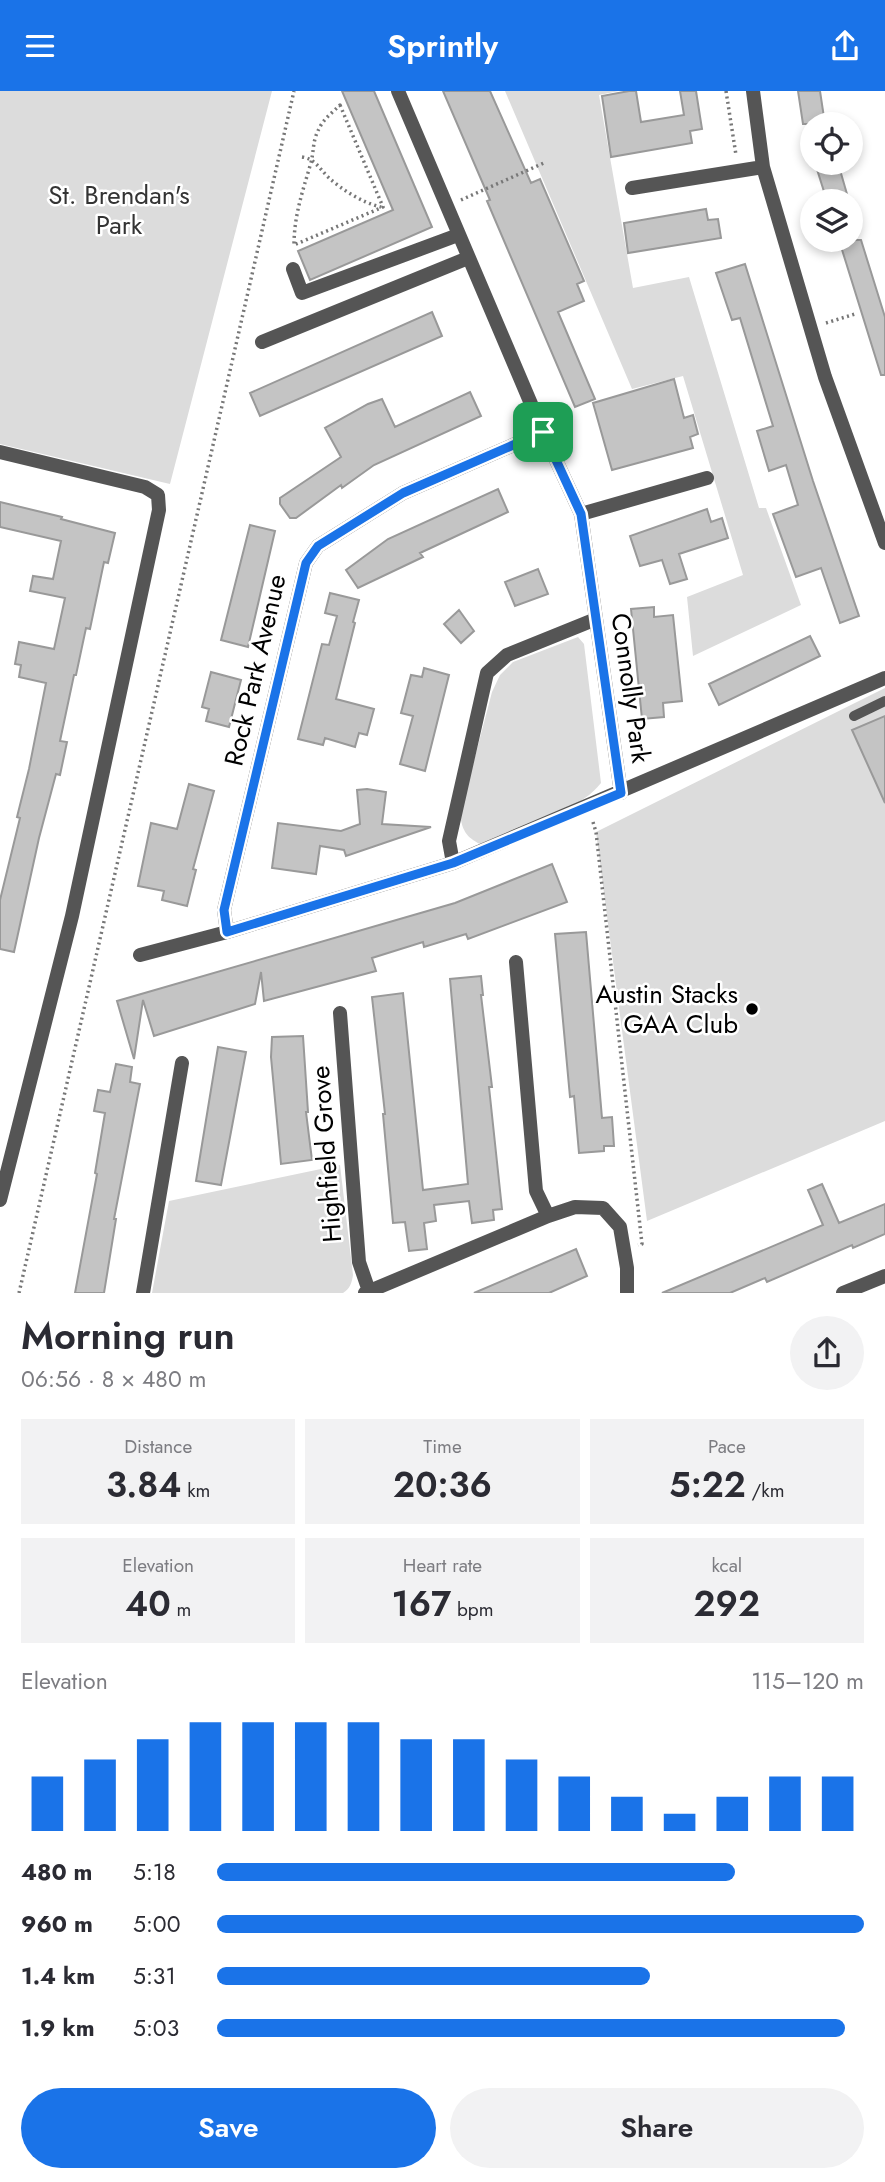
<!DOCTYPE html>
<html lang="en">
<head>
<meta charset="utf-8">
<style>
  :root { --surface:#fff; --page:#f2f2f3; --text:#2b2b33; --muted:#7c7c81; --accent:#1a73e8 }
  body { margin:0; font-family:Jost,sans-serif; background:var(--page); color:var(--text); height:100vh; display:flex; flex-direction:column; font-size:26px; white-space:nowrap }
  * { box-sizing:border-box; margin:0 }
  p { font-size:23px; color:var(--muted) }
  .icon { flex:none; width:38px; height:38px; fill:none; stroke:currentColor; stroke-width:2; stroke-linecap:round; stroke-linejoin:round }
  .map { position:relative; height:1202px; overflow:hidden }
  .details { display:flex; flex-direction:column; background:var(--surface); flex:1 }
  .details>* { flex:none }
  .tools { position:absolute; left:800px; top:21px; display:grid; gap:14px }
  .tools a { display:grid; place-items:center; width:63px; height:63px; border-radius:50%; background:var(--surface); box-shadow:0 4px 10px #0003; font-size:35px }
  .pin { position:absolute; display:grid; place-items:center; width:60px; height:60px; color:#fff; margin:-30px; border-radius:14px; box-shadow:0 4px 10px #0006 }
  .round { display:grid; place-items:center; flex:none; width:74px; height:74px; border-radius:37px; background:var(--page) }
  .head { display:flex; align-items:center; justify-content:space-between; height:119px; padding:0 21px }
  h1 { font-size:38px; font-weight:600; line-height:52px }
  .stats { display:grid; grid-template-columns:repeat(3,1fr); gap:10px; height:119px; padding:7px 21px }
  .stats div { display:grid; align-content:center; border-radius:0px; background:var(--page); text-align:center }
  .stats b { font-size:35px; font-weight:600 }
  .stats small { font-size:19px; font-weight:400 }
  .stats p { font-size:19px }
  .chart { height:196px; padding:14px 21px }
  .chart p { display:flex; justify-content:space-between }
  .chart svg { width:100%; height:126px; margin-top:7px; stroke:var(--accent); stroke-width:6 }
  .button { display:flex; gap:14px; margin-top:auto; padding:14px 21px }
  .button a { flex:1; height:80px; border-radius:42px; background:var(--accent); color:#fff; font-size:28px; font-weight:600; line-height:80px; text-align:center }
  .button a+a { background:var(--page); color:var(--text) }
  ul { padding:0 21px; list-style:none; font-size:23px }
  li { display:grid; grid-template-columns:112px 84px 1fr; align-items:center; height:52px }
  li i { height:18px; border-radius:9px; background:var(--accent) }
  header { display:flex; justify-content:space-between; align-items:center; height:91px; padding:0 21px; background:var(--accent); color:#fff; font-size:32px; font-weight:600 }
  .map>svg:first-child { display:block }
</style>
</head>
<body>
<header><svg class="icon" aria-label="menu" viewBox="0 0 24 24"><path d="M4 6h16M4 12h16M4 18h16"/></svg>Sprintly<svg class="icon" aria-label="share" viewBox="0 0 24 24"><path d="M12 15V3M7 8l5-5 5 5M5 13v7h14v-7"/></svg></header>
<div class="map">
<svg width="885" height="1202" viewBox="0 0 885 1202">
  <rect width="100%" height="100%" fill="#fff"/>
  <path fill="#dcdcdc" d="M 0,0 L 272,0 L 170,393 L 0,353 Z
    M 505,0 L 619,0 L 599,4 L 633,197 L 689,186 L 759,417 L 766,417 L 801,514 L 693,565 L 687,506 L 743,484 L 683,285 L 632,298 Z
    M 578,546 L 584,553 L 601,692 C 579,721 515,739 480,753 C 466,746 462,739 460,723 L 492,601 L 500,584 L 513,571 Z
    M 885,597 L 885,1030 L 647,1130 L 596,741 Z
    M 340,1074 L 353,1184 C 352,1191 350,1198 343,1202 L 152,1202 L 169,1110 Z"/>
  <path fill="#c4c4c4" stroke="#999" stroke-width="2" d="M 342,0 L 374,0 L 432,136 L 310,189 L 298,160 L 393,119 Z
    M 443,0 L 490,0 L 531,92 L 540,88 L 584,190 L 577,193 L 584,210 L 558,221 L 595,308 L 575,316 L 487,110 L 490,109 Z
    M 629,0 L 636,0 L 641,31 L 684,24 L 680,0 L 696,0 L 702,38 L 690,40 L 692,52 L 611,66 L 602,5 Z
    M 798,0 L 820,0 L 825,33 L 803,33 Z
    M 815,72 L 838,72 L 849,110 L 827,110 Z
    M 706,118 L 708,129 L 718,128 L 721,147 L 628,162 L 624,132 Z
    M 839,149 L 861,149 L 885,226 L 885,284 L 881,284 Z
    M 745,173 L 813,390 L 859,525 L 840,532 L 821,477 L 796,486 L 773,423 L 798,414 L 786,374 L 769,380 L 757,340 L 773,335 L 740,227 L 732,229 L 716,182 Z
    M 432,221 L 442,245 L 260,325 L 250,302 Z
    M 674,288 L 684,327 L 693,324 L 698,343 L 690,346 L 693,357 L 612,379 L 593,312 Z
    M 470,301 L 481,325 L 374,374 L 342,397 L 341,394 L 296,427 L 290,427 L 280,413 L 280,407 L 341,366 L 325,337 L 368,313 L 382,308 L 395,336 Z
    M 498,398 L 508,421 L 420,462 L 423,466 L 358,497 L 346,479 L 388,448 Z
    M 0,411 L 62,426 L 61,428 L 115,442 L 108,472 L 104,471 L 90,538 L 86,537 L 76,584 L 74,584 L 60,650 L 67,651 L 60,684 L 56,683 L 39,747 L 14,861 L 0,858 L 0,809 L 20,727 L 17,726 L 29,678 L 46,592 L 19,586 L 21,574 L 15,573 L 19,551 L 54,558 L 65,507 L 30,500 L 33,485 L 53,488 L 61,450 L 0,436 Z
    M 707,418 L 711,431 L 722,427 L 728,447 L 679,463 L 687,488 L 670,493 L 662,469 L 640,475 L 630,445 Z
    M 250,434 L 275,440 L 248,556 L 221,549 Z
    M 538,478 L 548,503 L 515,515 L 505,491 Z
    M 330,502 L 359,509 L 353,531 L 355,532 L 336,608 L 374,618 L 367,644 L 359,642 L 355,656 L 325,647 L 323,654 L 298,648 L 322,553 L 329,554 L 337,525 L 325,522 Z
    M 654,516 L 654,526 L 673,524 L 682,610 L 663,612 L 664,626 L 642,628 L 631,518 Z
    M 459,519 L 474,540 L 461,552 L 444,533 Z
    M 810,545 L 820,565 L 719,614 L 709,593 Z
    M 424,577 L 449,584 L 425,680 L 400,673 L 413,625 L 401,622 L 411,584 L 422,586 Z
    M 211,581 L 241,589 L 229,636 L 206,630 L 209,618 L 202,616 Z
    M 885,625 L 885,712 L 852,639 Z
    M 189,693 L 214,700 L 193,778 L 196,779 L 187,815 L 162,809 L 164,800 L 138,795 L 151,732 L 177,738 Z
    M 367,698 L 386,701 L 382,733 L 431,736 L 346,765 L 344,759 L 320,755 L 316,783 L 272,777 L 278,732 L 341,740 L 360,733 L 357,699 Z
    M 552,773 L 567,811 L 468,848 L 466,843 L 424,856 L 423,851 L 372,867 L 376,880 L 264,910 L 261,881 L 255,913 L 154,945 L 143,909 L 134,968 L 117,910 L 455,812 Z
    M 586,841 L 602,1027 L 612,1026 L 614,1055 L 604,1055 L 604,1060 L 579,1062 L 574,1005 L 570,1006 L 555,843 Z
    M 481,885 L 483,904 L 481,904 L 492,996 L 489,996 L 502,1118 L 493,1119 L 494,1129 L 472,1132 L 469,1110 L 434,1114 L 436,1130 L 424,1132 L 427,1158 L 409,1160 L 405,1131 L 393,1132 L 383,1023 L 385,1023 L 372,906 L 403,902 L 423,1099 L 468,1093 L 450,888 Z
    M 303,945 L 308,1021 L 306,1021 L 312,1069 L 281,1073 L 271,966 L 272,946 Z
    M 218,956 L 246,961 L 221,1094 L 196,1090 Z
    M 116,973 L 132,976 L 130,991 L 140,993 L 114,1128 L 116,1128 L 104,1202 L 75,1202 L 97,1083 L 95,1082 L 105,1022 L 94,1020 L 98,999 L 110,1001 Z
    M 822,1093 L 839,1132 L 885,1113 L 885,1143 L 853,1157 L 852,1154 L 767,1191 L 765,1187 L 730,1202 L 662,1202 L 823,1134 L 808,1099 Z
    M 576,1158 L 587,1185 L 549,1202 L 474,1202 Z"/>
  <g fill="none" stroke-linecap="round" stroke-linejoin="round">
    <path stroke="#777" stroke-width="3.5" stroke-dasharray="2 3.5" stroke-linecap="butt" d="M 726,0 L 736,64
      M 340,14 L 383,116 L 294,154 C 294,126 302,102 310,75 C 315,59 311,51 321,34 C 326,26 334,20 340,14 Z
      M 302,66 C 315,68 319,77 328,86 C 342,99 363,112 381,116
      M 461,109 L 546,71
      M 826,232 L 855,223
      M 593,731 L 596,741 L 642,1153 L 638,1154
      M 19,1202 L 294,0"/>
    <path stroke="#555" stroke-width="10" d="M 854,625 L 885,610"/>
    <path stroke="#555" stroke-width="14" d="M 398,0 L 543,341 L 581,423 L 621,702
      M 753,0 L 763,76 L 825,286 L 885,452
      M 632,97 L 763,76
      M 293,178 L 302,202 L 458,144
      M 262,251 L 468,167
      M 0,361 L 145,396 L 158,404 L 159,419 L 72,825 L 0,1109
      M 581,423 L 707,387
      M 453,772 L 449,750 L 487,582 L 507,564 L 596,528
      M 227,841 L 224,819 L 306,472 L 318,455 L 403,402 L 543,341
      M 140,864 L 227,841 L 453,772 L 885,587
      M 516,871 L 536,1100 L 548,1125
      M 340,922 L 359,1171 L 369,1200
      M 143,1202 L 182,972
      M 365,1202 L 548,1125 L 575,1116 L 603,1117 L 620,1136 L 627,1177 L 627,1202
      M 843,1202 L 885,1185"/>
  </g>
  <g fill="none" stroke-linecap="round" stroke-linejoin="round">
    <defs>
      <path id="route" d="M 543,341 L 581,423 L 621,702 L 453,772 L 227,841 L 224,819 L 306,472 L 318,455 L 403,402 Z"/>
    </defs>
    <use href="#route" stroke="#fff" stroke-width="14"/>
    <use href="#route" stroke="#1a73e8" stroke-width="9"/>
  </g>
  <circle fill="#000" stroke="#fff" stroke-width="2.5" cx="752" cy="918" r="7"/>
  <g text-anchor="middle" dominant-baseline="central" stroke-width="5" stroke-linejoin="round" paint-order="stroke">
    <g font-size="26" fill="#333" stroke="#fff">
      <text x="119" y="104">St. Brendan's<tspan x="119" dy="30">Park</tspan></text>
    </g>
    <g font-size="26" fill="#000" stroke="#fff">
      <text transform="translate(255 579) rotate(-77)">Rock Park Avenue</text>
      <text transform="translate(631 597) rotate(82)">Connolly Park</text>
      <text transform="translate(326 1063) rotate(-94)">Highfield Grove</text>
    </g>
    <g font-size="26" fill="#000" stroke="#fff" text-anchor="end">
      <text x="738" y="903">Austin Stacks<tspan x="738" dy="30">GAA Club</tspan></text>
    </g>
  </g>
</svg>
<div class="tools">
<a><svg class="icon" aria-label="locate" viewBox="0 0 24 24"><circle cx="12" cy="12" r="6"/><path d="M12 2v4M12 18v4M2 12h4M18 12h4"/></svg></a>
<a><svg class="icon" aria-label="layers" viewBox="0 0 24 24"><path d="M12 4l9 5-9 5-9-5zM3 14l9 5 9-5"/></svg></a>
</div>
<div class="pin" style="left:543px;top:341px;background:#1e9e55"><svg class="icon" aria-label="arrive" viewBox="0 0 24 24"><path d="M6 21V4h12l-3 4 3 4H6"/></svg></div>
</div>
<section class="details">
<div class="head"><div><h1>Morning run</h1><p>06:56 · 8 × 480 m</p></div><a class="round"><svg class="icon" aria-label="share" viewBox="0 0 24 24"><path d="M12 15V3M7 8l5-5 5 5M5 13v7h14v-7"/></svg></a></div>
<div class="stats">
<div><p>Distance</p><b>3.84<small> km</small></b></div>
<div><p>Time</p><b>20:36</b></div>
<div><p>Pace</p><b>5:22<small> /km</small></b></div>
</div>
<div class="stats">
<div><p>Elevation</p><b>40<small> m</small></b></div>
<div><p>Heart rate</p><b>167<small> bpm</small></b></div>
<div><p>kcal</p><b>292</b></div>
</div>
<div class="chart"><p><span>Elevation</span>115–120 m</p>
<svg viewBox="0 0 160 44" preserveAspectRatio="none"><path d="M5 44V25M15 44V19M25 44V12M35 44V6M45 44V6M55 44V6M65 44V6M75 44V12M85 44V12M95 44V19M105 44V25M115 44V32M125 44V38M135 44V32M145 44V25M155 44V25"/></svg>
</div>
<ul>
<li><b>480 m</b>5:18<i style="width:80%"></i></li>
<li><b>960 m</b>5:00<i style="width:100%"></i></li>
<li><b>1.4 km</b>5:31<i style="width:67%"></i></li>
<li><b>1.9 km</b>5:03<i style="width:97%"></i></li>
</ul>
<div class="button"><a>Save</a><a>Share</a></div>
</section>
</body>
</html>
